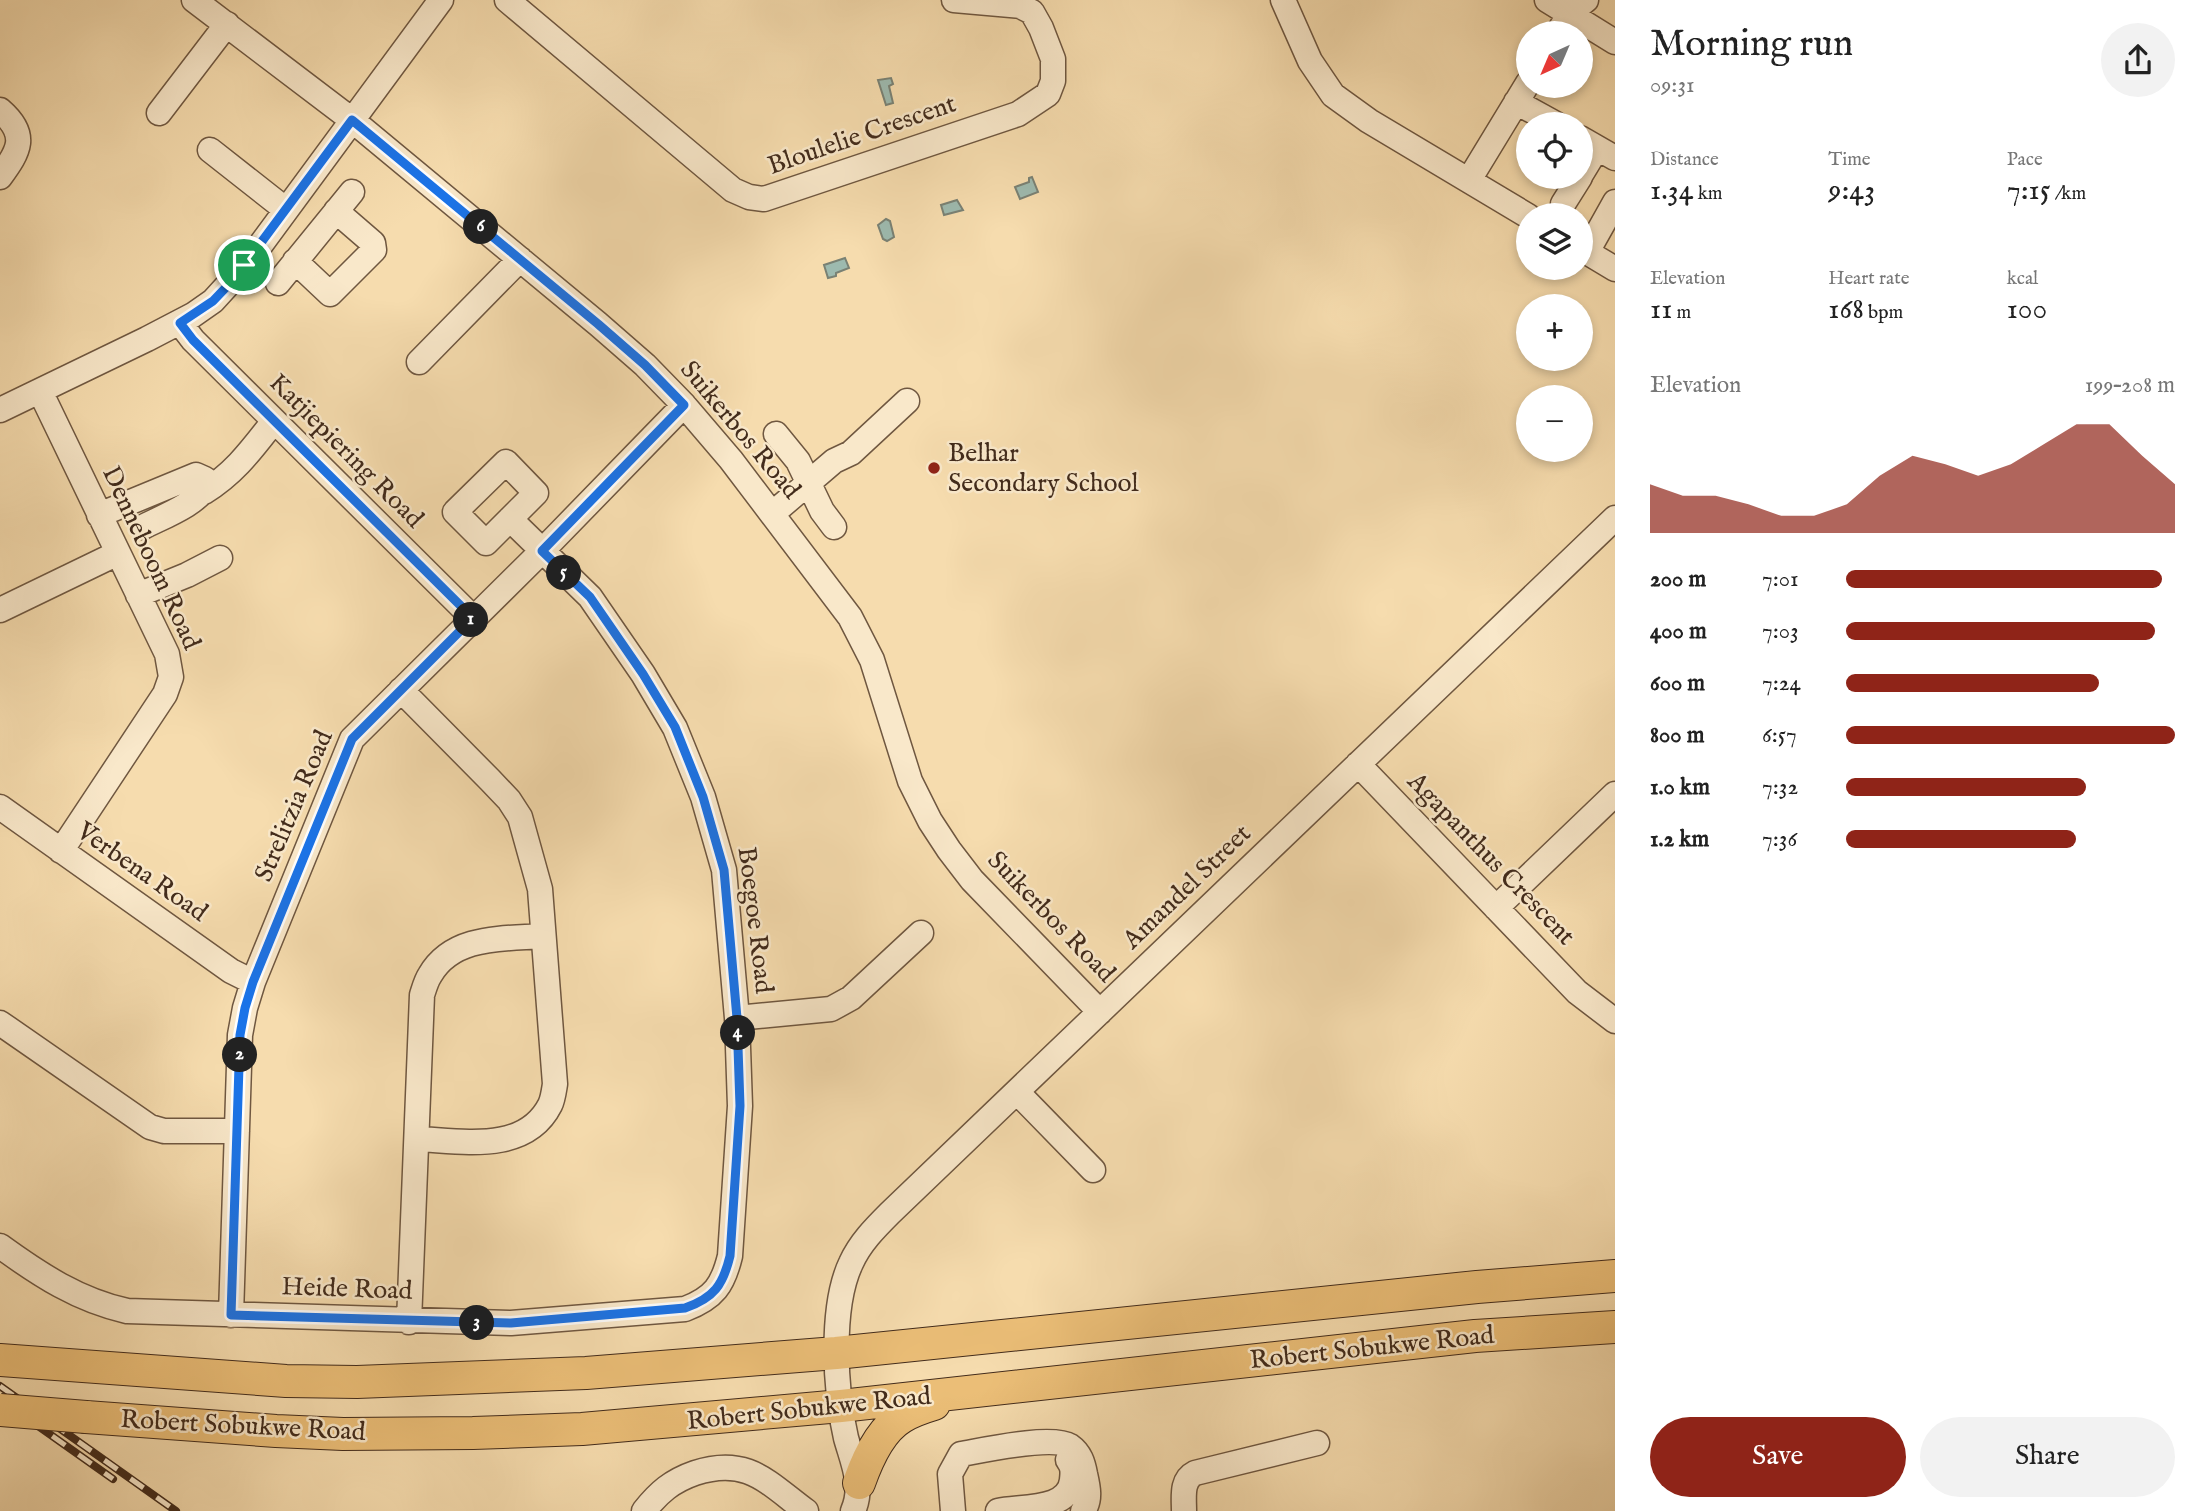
<!DOCTYPE html>
<html lang="en">
<head>
<meta charset="utf-8">
<style>
  :root { --surface:#fff; --page:#f2f2f2; --text:#222; --muted:#767676; --accent:#8f2418 }
  body { margin:0; font-family:"IM FELL English",serif; background:var(--page); color:var(--text); height:100vh; display:flex; flex-direction:column; font-size:26px; white-space:nowrap }
  * { box-sizing:border-box; margin:0 }
  p { font-size:23px; color:var(--muted) }
  .icon { flex:none; width:38px; height:38px; fill:none; stroke:currentColor; stroke-width:2; stroke-linecap:round; stroke-linejoin:round }
  .map { position:relative; flex:1; overflow:hidden }
  .sheet { display:flex; flex-direction:column; background:var(--surface); width:595px }
  .sheet>* { flex:none }
  .needle { width:46px; rotate:224deg }
  .tools { position:absolute; left:1516px; top:21px; display:grid; gap:14px }
  .tools a { display:grid; place-items:center; width:77px; height:77px; border-radius:50%; background:var(--surface); box-shadow:0 4px 10px #0003; font-size:35px }
  .pin { position:absolute; display:grid; place-items:center; width:60px; height:60px; color:#fff; margin:-30px; border:4px solid #fff; border-radius:50%; box-shadow:0 2px 7px #0007 }
  .km { position:absolute; width:35px; height:35px; margin:-18px; border-radius:50%; background:#222; color:#fff; font-size:19px; line-height:35px; text-align:center }
  .round { display:grid; place-items:center; flex:none; width:74px; height:74px; border-radius:37px; background:var(--page) }
  .head { display:flex; align-items:center; justify-content:space-between; height:119px; padding:0 35px }
  h1 { font-size:38px; font-weight:600; line-height:52px }
  .figures { display:grid; grid-template-columns:repeat(3,1fr); gap:10px; height:119px; padding:7px 35px }
  .figures div { display:grid; align-content:center }
  .figures b { font-size:30px; font-weight:600 }
  .figures small { font-size:19px; font-weight:400 }
  .figures p { font-size:19px }
  .chart { height:196px; padding:14px 35px }
  .chart p { display:flex; justify-content:space-between }
  .chart svg { width:100%; height:126px; margin-top:7px; fill:var(--accent); opacity:.7 }
  .primary-button { display:flex; gap:14px; margin-top:auto; padding:14px 35px }
  .primary-button a { flex:1; height:80px; border-radius:42px; background:var(--accent); color:#fff; font-size:28px; font-weight:600; line-height:80px; text-align:center }
  .primary-button a+a { background:var(--page); color:var(--text) }
  ul { padding:0 35px; list-style:none; font-size:23px }
  li { display:grid; grid-template-columns:112px 84px 1fr; align-items:center; height:52px }
  li i { height:18px; border-radius:9px; background:var(--accent) }
  main { display:flex; flex:1; min-height:0 }
  .map>svg:first-child { display:block }
</style>
</head>
<body>
<main>
<div class="map">
<svg width="1615" height="1511" viewBox="0 0 1615 1511">
  <rect width="100%" height="100%" fill="#f6dcae"/>
  <filter id="stains"><feTurbulence type="fractalNoise" baseFrequency=".00286" numOctaves="4"/><feColorMatrix values="0 0 0 0 .2 0 0 0 0 .09 0 0 0 0 .02 0 0 0 .5 -.17"/></filter>
  <radialGradient id="worn" r=".72"><stop offset=".6" stop-color="#630" stop-opacity="0"/><stop offset="1" stop-color="#630" stop-opacity=".3"/></radialGradient>
  <path fill="#9dbaaf" stroke="#798174" stroke-width="2" d="M 891,78 L 893,84 L 889,86 L 893,103 L 886,105 L 878,80 Z
    M 1032,177 L 1038,192 L 1020,199 L 1015,187 L 1029,182 L 1029,178 Z
    M 957,200 L 963,210 L 944,215 L 941,205 Z
    M 886,219 L 890,221 L 894,237 L 887,241 L 883,239 L 878,225 Z
    M 845,258 L 849,268 L 836,273 L 836,276 L 828,278 L 824,265 Z"/>
  <g fill="none" stroke-linecap="round" stroke-linejoin="round">
    <defs>
      <path id="minor" d="M 194,0 L 352,120 L 598,324 L 645,365 L 684,405 L 731,460 L 850,617 L 872,660 L 910,781 L 930,821 L 949,850 L 972,880 L 1100,1012
        M 507,0 L 733,190 L 749,197 L 764,199 L 1018,114 L 1048,94 L 1053,81 L 1053,59 L 1041,28 L 1032,12 L 1020,6 L 954,0
        M 1283,0 L 1310,61 L 1333,95 L 1369,121 L 1528,216
        M 1547,0 L 1615,42
        M 1558,33 L 1570,13 L 1586,0
        M 1516,102 L 1556,124
        M 0,110 C 29,135 19,151 0,177
        M 159,113 L 227,24
        M 1580,138 L 1615,158
        M 210,150 L 285,209
        M 1580,176 L 1597,148
        M 1469,180 L 1528,83
        M 1563,204 L 1580,177
        M 1580,248 L 1615,269
        M 1587,252 L 1615,202
        M 295,261 L 330,294 L 374,250 L 373,243 L 336,211
        M 278,283 L 352,192
        M 180,323 L 193,340 L 473,618
        M 419,362 L 520,259
        M 40,391 L 167,654 L 171,677 L 165,694 L 61,851
        M 0,410 L 147,339 L 193,315 L 213,301 L 245,266 L 441,0
        M 776,434 L 798,461 L 822,511 L 834,527
        M 506,462 L 536,493 L 486,543 L 455,512 Z
        M 204,492 C 235,473 252,449 274,421
        M 772,514 L 834,461 L 851,453 L 907,401
        M 99,515 L 196,475 L 205,479 L 208,484 C 198,504 162,517 143,527
        M 138,595 L 187,575 L 220,558
        M 0,610 L 118,553
        M 401,690 L 490,780 L 509,800 L 520,817 L 540,889 L 555,1084 C 554,1090 553,1099 550,1105 C 525,1154 462,1141 417,1139
        M 1358,764 L 1577,992 L 1615,1021
        M 0,807 L 231,971 L 253,982
        M 1496,908 L 1615,794
        M 737,1018 L 831,1009 L 851,998 L 921,933
        M 0,1023 L 150,1127 L 164,1131 L 237,1131
        M 1017,1092 L 1093,1170
        M 0,1246 C 40,1275 78,1300 127,1311 L 511,1323 L 685,1309 C 714,1298 723,1285 730,1256 L 740,1106 L 737,1018 L 724,870 L 703,797 L 675,728 L 643,674 L 590,597 L 510,519
        M 231,1315 L 240,1035 L 245,1008 L 253,982 L 352,739 L 542,551 L 684,405
        M 409,1322 L 422,995 C 424,989 426,981 430,975 C 453,935 503,939 543,936
        M 644,1511 C 659,1492 672,1481 695,1473 C 747,1456 767,1482 806,1511
        M 853,1511 C 864,1486 853,1463 846,1438 C 835,1391 830,1307 851,1263 C 860,1243 875,1228 890,1213 L 1615,518
        M 953,1511 L 950,1474 L 961,1454 C 984,1450 1052,1435 1070,1446 C 1080,1453 1083,1463 1085,1474 C 1088,1487 1091,1500 1083,1511
        M 998,1511 C 1022,1506 1069,1511 1072,1480 C 1073,1472 1073,1466 1068,1460
        M 1184,1511 C 1184,1497 1181,1480 1195,1473 L 1317,1443"/>
      <path id="major" d="M 0,1360 L 286,1381 L 357,1382 L 586,1373 L 836,1353 L 1477,1287 L 1615,1276
        M 86,1417 L 276,1431 L 343,1434 L 473,1433 L 582,1429 L 841,1406 L 1475,1336 L 1615,1327
        M 859,1483 C 867,1460 880,1430 902,1417 C 912,1411 924,1407 934,1404"/>
    </defs>
    <use href="#minor" stroke="#6f5740" stroke-width="27"/>
    <use href="#major" stroke="#422b1b" stroke-width="34"/>
    <use href="#minor" stroke="#f9e8ca" stroke-width="24"/>
    <use href="#major" stroke="#ebbe77" stroke-width="32"/>
    <defs>
      <path id="rail" d="M 0,1386 L 176,1511
        M 0,1399 L 113,1479"/>
    </defs>
    <use href="#rail" stroke="#422b1b" stroke-width="8"/>
    <use href="#rail" stroke="#f9e8ca" stroke-width="5" stroke-dasharray="16" stroke-linecap="butt"/>
    <defs>
      <path id="major-bridge" d="M 0,1410 L 86,1417"/>
    </defs>
    <use href="#major-bridge" stroke="#422b1b" stroke-width="34" stroke-linecap="butt"/>
    <use href="#major-bridge" stroke="#ebbe77" stroke-width="32"/>
  </g>
  <g fill="none" stroke-linecap="round" stroke-linejoin="round">
    <defs>
      <path id="route" d="M 352,120 L 598,324 L 645,365 L 684,405 L 542,551 L 590,597 L 643,674 L 675,727 L 703,797 L 724,870 L 737,1018 L 740,1106 L 730,1256 C 723,1285 714,1298 685,1308 L 511,1323 L 231,1315 L 240,1035 L 245,1008 L 253,982 L 352,739 L 473,618 L 193,340 L 180,323 L 213,301 L 234,279 Z"/>
    </defs>
    <use href="#route" stroke="#fff" stroke-width="14"/>
    <use href="#route" stroke="#1a73e8" stroke-width="9"/>
  </g>
  <circle fill="#8f2418" stroke="#f9e8ca" stroke-width="2.5" cx="934" cy="468" r="7"/>
  <g text-anchor="middle" dominant-baseline="central" stroke-width="5" stroke-linejoin="round" paint-order="stroke">
    <g font-size="26" fill="#422b1b" stroke="#f9e8ca">
      <text transform="translate(862 135) rotate(-19)">Bloulelie Crescent</text>
      <text transform="translate(740 430) rotate(50)">Suikerbos Road</text>
      <text transform="translate(346 451) rotate(45)">Katjiepiering Road</text>
      <text transform="translate(151 558) rotate(65)">Denneboom Road</text>
      <text transform="translate(294 806) rotate(-67)">Strelitzia Road</text>
      <text transform="translate(1491 859) rotate(46)">Agapanthus Crescent</text>
      <text transform="translate(142 872) rotate(35)">Verbena Road</text>
      <text transform="translate(1187 887) rotate(-44)">Amandel Street</text>
      <text transform="translate(1051 917) rotate(46)">Suikerbos Road</text>
      <text transform="translate(755 920) rotate(83)">Boegoe Road</text>
      <text transform="translate(347 1289) rotate(2)">Heide Road</text>
      <text transform="translate(1372 1348) rotate(-6)">Robert Sobukwe Road</text>
      <text transform="translate(809 1409) rotate(-6)">Robert Sobukwe Road</text>
      <text transform="translate(243 1426) rotate(3)">Robert Sobukwe Road</text>
    </g>
    <g font-size="26" fill="#422b1b" stroke="#f9e8ca" text-anchor="start">
      <text x="948" y="453">Belhar<tspan x="948" dy="30">Secondary School</tspan></text>
    </g>
  </g>
  <rect width="100%" height="100%" filter="url(#stains)"/>
  <rect width="100%" height="100%" fill="url(#worn)"/>
</svg>
<div class="tools">
<a><svg class="needle" viewBox="-14 -14 28 28"><path d="M0-13l5 13h-10z" fill="#e53935"/><path d="M0 13l5-13h-10z" fill="#767676"/></svg></a>
<a><svg class="icon" aria-label="locate" viewBox="0 0 24 24"><circle cx="12" cy="12" r="6"/><path d="M12 2v4M12 18v4M2 12h4M18 12h4"/></svg></a>
<a><svg class="icon" aria-label="layers" viewBox="0 0 24 24"><path d="M12 4l9 5-9 5-9-5zM3 14l9 5 9-5"/></svg></a>
<a>+</a>
<a>−</a>
</div>
<div class="pin" style="left:244px;top:265px;background:#1e9e55"><svg class="icon" aria-label="arrive" viewBox="0 0 24 24"><path d="M6 21V4h12l-3 4 3 4H6"/></svg></div>
<b class="km" style="left:471px;top:620px">1</b>
<b class="km" style="left:240px;top:1055px">2</b>
<b class="km" style="left:477px;top:1323px">3</b>
<b class="km" style="left:738px;top:1033px">4</b>
<b class="km" style="left:564px;top:573px">5</b>
<b class="km" style="left:481px;top:227px">6</b>
</div>
<section class="sheet">
<div class="head"><div><h1>Morning run</h1><p>09:31</p></div><a class="round"><svg class="icon" aria-label="share" viewBox="0 0 24 24"><path d="M12 15V3M7 8l5-5 5 5M5 13v7h14v-7"/></svg></a></div>
<div class="figures">
<div><p>Distance</p><b>1.34<small> km</small></b></div>
<div><p>Time</p><b>9:43</b></div>
<div><p>Pace</p><b>7:15<small> /km</small></b></div>
</div>
<div class="figures">
<div><p>Elevation</p><b>11<small> m</small></b></div>
<div><p>Heart rate</p><b>168<small> bpm</small></b></div>
<div><p>kcal</p><b>100</b></div>
</div>
<div class="chart"><p><span>Elevation</span>199–208 m</p>
<svg viewBox="0 0 160 44" preserveAspectRatio="none"><path d="M0 44V27L10 31L20 31L30 34L40 38L50 38L60 34L70 24L80 17L90 20L100 24L110 20L120 13L130 6L140 6L150 17L160 27V44z"/></svg>
</div>
<ul>
<li><b>200 m</b>7:01<i style="width:96%"></i></li>
<li><b>400 m</b>7:03<i style="width:94%"></i></li>
<li><b>600 m</b>7:24<i style="width:77%"></i></li>
<li><b>800 m</b>6:57<i style="width:100%"></i></li>
<li><b>1.0 km</b>7:32<i style="width:73%"></i></li>
<li><b>1.2 km</b>7:36<i style="width:70%"></i></li>
</ul>
<div class="primary-button"><a>Save</a><a>Share</a></div>
</section>
</main>
</body>
</html>
